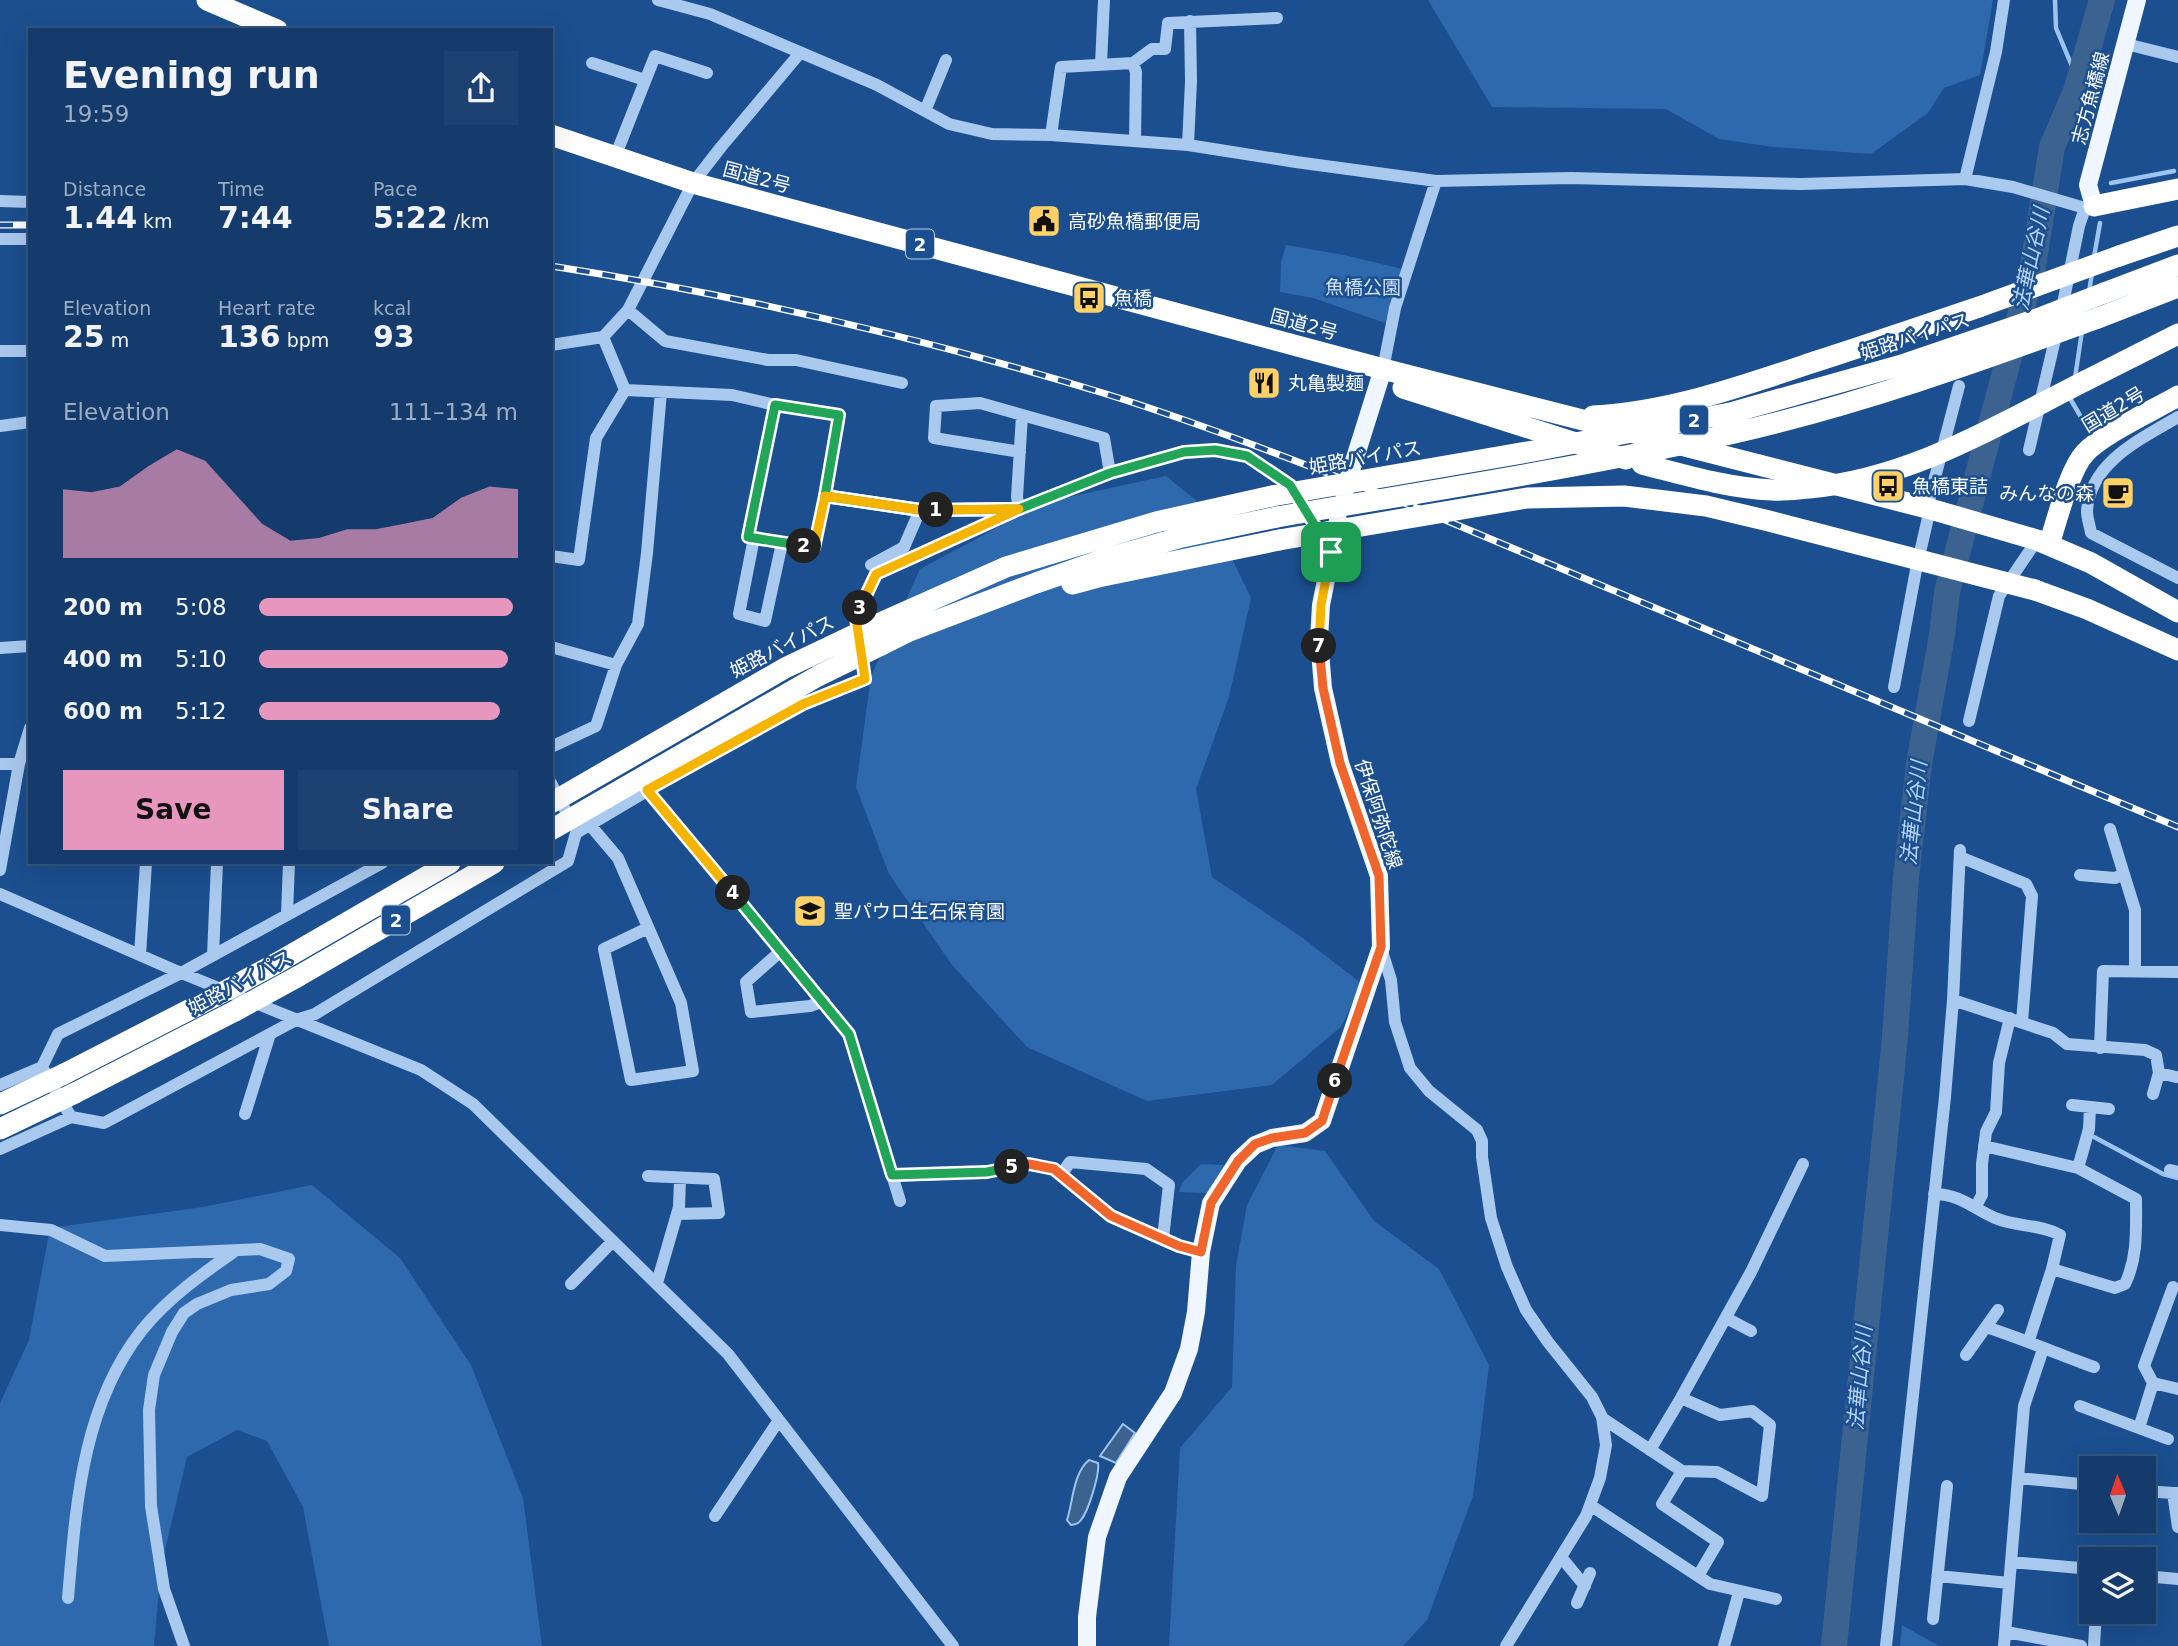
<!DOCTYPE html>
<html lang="en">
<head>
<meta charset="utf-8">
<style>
  :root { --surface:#143b6b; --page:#1d4271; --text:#f1f3f6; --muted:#9dadc1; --line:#33557e; --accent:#e797bd }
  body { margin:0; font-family:"DejaVu Sans","Noto Sans JP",sans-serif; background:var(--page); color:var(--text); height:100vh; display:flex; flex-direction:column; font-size:26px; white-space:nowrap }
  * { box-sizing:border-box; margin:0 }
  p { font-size:23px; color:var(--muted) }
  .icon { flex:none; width:38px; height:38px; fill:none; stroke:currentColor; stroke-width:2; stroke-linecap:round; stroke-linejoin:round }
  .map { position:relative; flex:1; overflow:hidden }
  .drawer { position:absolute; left:28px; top:28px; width:525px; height:836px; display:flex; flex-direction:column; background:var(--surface); border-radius:0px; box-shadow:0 7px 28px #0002,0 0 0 2px var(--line) }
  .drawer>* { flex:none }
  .needle { width:46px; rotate:358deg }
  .controls { position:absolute; left:2079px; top:1456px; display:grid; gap:14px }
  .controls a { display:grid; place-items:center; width:77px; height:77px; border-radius:0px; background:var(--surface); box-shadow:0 7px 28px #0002,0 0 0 2px var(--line); font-size:35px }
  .pin { position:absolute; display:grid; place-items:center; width:60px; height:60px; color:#fff; margin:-30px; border-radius:14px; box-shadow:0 4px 10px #0006 }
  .km { position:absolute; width:35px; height:35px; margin:-18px; border-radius:50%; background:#222; color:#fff; font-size:19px; line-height:35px; text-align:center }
  .round { display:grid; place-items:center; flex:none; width:74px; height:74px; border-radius:0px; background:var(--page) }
  .summary { display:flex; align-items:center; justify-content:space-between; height:119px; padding:0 35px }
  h1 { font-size:38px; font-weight:600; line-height:52px }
  .figures { display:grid; grid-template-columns:repeat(3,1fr); gap:10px; height:119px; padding:7px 35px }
  .figures div { display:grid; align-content:center }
  .figures b { font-size:30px; font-weight:600 }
  .figures small { font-size:19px; font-weight:400 }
  .figures p { font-size:19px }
  .chart { height:196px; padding:14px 35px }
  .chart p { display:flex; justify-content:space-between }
  .chart svg { width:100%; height:126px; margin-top:7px; fill:var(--accent); opacity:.7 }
  .action { display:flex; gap:14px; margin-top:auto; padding:14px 35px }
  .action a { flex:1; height:80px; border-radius:0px; background:var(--accent); color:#111; font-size:28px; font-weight:600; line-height:80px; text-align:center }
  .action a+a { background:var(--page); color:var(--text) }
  ul { padding:0 35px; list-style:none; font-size:23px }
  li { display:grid; grid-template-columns:112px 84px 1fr; align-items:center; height:52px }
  li i { height:18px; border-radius:9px; background:var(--accent) }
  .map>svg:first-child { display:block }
</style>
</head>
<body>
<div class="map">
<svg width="2178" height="1646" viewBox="0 0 2178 1646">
  <rect width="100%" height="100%" fill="#1b4f8f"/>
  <path fill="#2e69ad" d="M 1428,0 L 1993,0 L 1980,75 L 1944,88 L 1928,113 L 1871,154 L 1773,147 L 1719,139 L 1666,109 L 1492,107 Z
    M 1286,245 L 1344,255 L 1402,269 L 1385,323 L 1313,298 L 1280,292 L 1281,262 Z
    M 1166,476 L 1209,511 L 1251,598 L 1229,697 L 1196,789 L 1212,877 L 1300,936 L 1361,983 L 1342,1026 L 1272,1085 L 1147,1101 L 1027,1047 L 952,965 L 889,874 L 856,787 L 871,676 L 920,569 L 1045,502 Z
    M 1278,1145 L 1325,1151 L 1374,1221 L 1439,1269 L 1489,1365 L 1473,1496 L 1427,1620 L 1403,1646 L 1169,1646 L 1180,1448 L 1232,1387 L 1236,1265 L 1247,1205 Z
    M 1201,1164 L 1224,1165 L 1211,1190 L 1206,1193 L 1179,1192 L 1182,1183 Z
    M 312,1185 L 400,1258 L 471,1365 L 523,1498 L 542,1646 L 329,1646 L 303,1507 L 267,1441 L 237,1430 L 187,1457 L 161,1567 L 154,1646 L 0,1646 L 0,1403 L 29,1340 L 50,1228 L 203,1207 Z
    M 1902,1625 L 1939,1646 L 1900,1646 Z"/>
  <path fill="#3c6290" stroke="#9cc4f0" stroke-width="2" d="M 1123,1424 L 1135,1433 L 1116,1463 L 1100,1456 Z
    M 1089,1460 L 1098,1463 C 1100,1474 1088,1512 1081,1520 C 1078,1524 1076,1524 1071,1525 L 1067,1520 C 1073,1502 1073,1473 1089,1460 Z"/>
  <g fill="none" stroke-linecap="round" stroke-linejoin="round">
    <path stroke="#9cc4f0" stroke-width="4.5" d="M 2055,0 L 2056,28 L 2079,83
      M 2111,183 L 2174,171
      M 2094,257 L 2100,223
      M 2089,292 L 2092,273
      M 2075,378 L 2082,331
      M 2071,397 L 2071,400 L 2085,424
      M 2094,1137 L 2163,1174 L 2178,1178"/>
    <path stroke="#3c6290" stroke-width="26" d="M 1834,1646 L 1895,1037 L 1906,877 L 1919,764 L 1942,635 L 1947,592 L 2033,266 L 2052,147 L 2076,91 L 2102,0"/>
    <path stroke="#a9c9ee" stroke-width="12" d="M 658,0 L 710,14 L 877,85 L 949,124 L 992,134 L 1051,135 L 1188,145 L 1296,162 L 1436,181 L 1571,178 L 1801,184 L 1965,179 L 2013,187 L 2085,208 L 2094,206
      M 2126,44 L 2178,57
      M 592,63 L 645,80
      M 1133,63 L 1136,72 L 1135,141
      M 1101,64 L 1104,0
      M 925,111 L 946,60
      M 1051,135 L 1061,67 L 1133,63 L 1152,49 L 1165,49 L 1168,23 L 1277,18
      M 1188,145 L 1191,81 L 1190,21
      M 615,157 L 655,56 L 707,73
      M 1965,179 L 1996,52 L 2004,0
      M 0,201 L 30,202
      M 0,239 L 30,239
      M 628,310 L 665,341 L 768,360 L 796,360 L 902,383
      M 2061,313 L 2079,226 L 2085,208
      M 603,337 L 625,390 L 732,395 L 775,405 L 748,537 L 814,548 L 825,496 L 920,510 L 1019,509 L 1110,473 L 1184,452 L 1215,450 L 1247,456 L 1290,485 L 1322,537
      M 551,345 L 603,337 L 628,310 L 693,183 L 721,147 L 800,53
      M 0,351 L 30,351
      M 1383,369 L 1395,308 L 1436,181
      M 775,405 L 839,415 L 825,496
      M 2178,417 C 2141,439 2090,462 2087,511 C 2087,518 2090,526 2091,533 L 2178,578
      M 0,426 L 30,422
      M 2029,450 L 2057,331
      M 1020,452 L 934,438 L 936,406 L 980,403 L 1104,438 L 1110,473
      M 1927,508 L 1959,386
      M 754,538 L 739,614 L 765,621 L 782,543
      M 551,556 L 579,560 L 596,438 L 625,390
      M 871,565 L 904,547 L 920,510
      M 551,647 L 616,665
      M 0,648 L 30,646
      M 1894,687 L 1916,570 L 1930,509
      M 1969,721 L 1999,596 L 2037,540
      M 551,747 L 596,726 L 616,665 L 638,624 L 647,553 L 661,392
      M 0,764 L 19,764
      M 551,783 L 572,823
      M 647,790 L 849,1034 L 900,1201
      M 590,825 L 618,858 L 681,1003 L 693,1071 L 631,1080 L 604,949 L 648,928
      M 2110,829 L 2135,910 L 2135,971
      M 1960,857 L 2026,884 L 2032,896 L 2022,1022
      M 0,870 L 19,764 L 30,728
      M 2080,875 L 2115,878 L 2124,874
      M 0,894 L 174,970 L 421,1070 L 473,1104 L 728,1354 L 953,1646
      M 287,913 L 289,863
      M 1381,948 L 1391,980 L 1395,1022 L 1410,1068 L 1429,1091 L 1477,1130 L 1482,1141 L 1482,1157 L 1491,1218 L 1507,1267 L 1526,1310 L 1548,1342 L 1592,1397 L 1602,1417 L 1606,1445 L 1600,1478 L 1586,1516 L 1506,1646
      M 781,951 L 746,982 L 751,1012 L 810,1006 L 824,1001
      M 140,955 L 146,863
      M 213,955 L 217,863
      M 1953,1000 L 2053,1033 L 2067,1044 L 2145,1050 L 2156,1055 L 2159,1073 L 2153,1094
      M 2100,1048 L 2103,971 L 2178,972
      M 2159,1073 L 2176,1077
      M 0,1085 L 42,1067
      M 2072,1105 L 2109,1109
      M 245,1114 L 270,1034
      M 71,1117 L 42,1067 L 58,1034 L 181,973 L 382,863
      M 1984,1146 L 2078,1168 L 2136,1199 C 2136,1229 2138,1257 2125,1284 L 2115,1288 L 2052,1269
      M 0,1149 L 71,1117 L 104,1123 L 296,1020 L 315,1014 L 568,861 L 576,833 C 651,789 723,744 800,705 C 821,695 844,688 865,679 L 856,618 L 876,574 L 1019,509 L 1017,497 L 1022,415
      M 2078,1168 L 2089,1129 L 2090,1107
      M 2170,1170 L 2178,1172
      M 1061,1175 L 1070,1162 L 1146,1169 L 1169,1185 L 1163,1238
      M 648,1176 L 714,1179 L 719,1213 L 677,1214
      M 892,1176 L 987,1172 L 1029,1164 L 1054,1169 L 1111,1215 L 1179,1246 L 1201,1252
      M 1934,1194 C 1960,1194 1974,1209 1995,1218 C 2016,1227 2040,1224 2060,1235 L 2052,1269 L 2029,1340
      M 1976,1206 L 1982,1195 L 1982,1164 L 1986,1132 L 1996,1112 L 1999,1063 L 2010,1018
      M 0,1225 L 51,1230 L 105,1256 L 260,1249 L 289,1259 L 286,1271 L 269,1284 L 231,1290 L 197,1304 L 184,1313 L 172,1332 L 154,1375 L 149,1410 L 151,1506 L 164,1589 L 184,1646
      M 657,1283 L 679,1207 L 680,1179
      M 571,1284 L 613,1241
      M 2173,1287 L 2144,1366 L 2153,1383 L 2178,1389
      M 1726,1318 L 1751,1331
      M 1986,1327 C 2023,1339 2058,1354 2094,1367
      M 1966,1355 L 1998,1310
      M 2080,1406 L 2168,1439
      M 1602,1418 L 1682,1471 L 1717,1472 L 1762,1496 L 1770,1425 L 1752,1411 L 1720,1415 L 1681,1398
      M 2139,1428 L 2153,1383
      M 1650,1450 L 1681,1398 L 1751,1272 L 1803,1164
      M 1682,1471 L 1662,1504 L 1718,1542 L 1698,1576
      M 2018,1478 L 2091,1485
      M 2144,1491 L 2173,1493
      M 2178,1493 L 2173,1493 L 2178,1527
      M 1590,1505 L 1710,1584 L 1776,1599
      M 715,1516 L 779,1420
      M 1561,1557 L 1585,1586
      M 2011,1562 L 2091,1569
      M 1938,1576 L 2009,1583
      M 2144,1576 L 2178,1579
      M 68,1598 C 76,1505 82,1406 142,1330 C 168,1298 202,1274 235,1251
      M 1577,1603 L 1590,1573
      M 1933,1619 L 1947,1486
      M 2006,1632 L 2081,1646
      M 1724,1646 L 1739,1592
      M 1886,1646 L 1945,1097 L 1953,1000 L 1960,850
      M 2004,1646 L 2024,1406 L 2043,1349
      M 2094,1646 L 2096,1612"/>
    <path stroke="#f0f6ff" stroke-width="18" d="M 2094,206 L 2088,185 L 2137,0
      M 1344,493 L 1383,369
      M 1087,1646 L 1087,1617 L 1097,1537 L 1118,1477 L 1173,1393 L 1189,1349 L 1196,1312 L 1201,1252 L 1211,1203 L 1238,1161 L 1255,1145 L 1272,1138 L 1305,1133 L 1322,1121 L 1381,947 L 1379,876 L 1340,763 L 1323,688 L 1319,639 L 1321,605 L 1338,520"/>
    <path stroke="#fff" stroke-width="21" d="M 207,0 L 277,30
      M 551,135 L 693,183 L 1383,369 L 1927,508 L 2037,540 L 2091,563 L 2178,612
      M 2094,206 L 2178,189
      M 2119,256 L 2178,236
      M 2104,293 L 2178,265
      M 2098,318 L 2178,287
      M 2085,381 L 2178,334
      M 1403,388 L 1626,459
      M 1593,416 C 1668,412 1740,387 1811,363 C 1867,345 1923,326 1979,307
      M 2049,544 C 2057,521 2069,470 2085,453 C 2102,434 2154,410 2178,396
      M 1072,584 L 1098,577 L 1279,540
      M 2035,590 L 2087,609 L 2178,650
      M 871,627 L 1006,567 L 1156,522 L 1272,496
      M 881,645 L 907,632 L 1036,583 L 1105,559 L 1182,537 L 1277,517
      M 275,964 L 450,863
      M 297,977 L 494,863
      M 64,1074 L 214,997
      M 75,1093 L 235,1011"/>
    <defs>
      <path id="rail" d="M 0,225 L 30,225
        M 551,266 C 739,295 922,338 1103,393 C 1206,425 1306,465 1407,504 L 2178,827"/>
    </defs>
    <use href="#rail" stroke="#fff" stroke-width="7"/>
    <use href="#rail" stroke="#1b4f8f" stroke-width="4.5" stroke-dasharray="13" stroke-linecap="butt"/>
    <path stroke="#fff" stroke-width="21" d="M 1979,307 L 2119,256
      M 1642,464 C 1685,475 1727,488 1772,490 C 1784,491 1797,489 1809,488 C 1910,479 1996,426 2085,381
      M 1272,496 L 1539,450 L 1730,413 L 1905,364 L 2037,319 L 2104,293
      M 1277,517 C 1428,491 1580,468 1730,434 C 1855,406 1978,362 2098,318
      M 1279,540 L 1527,498 L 1624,496 L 1706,506 L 1769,521 L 2035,590
      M 551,803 L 785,668 L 871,627
      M 551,830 L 818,676 L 881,645
      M 214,997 L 275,964
      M 235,1011 L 297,977
      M 0,1104 L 64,1074
      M 0,1129 L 75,1093"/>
  </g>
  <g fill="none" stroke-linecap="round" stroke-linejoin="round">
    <defs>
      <path id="split-1" d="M 936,510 L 1019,509 L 1110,473 L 1184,452 L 1215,450 L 1247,456 L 1290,485 L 1331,552"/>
      <path id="split-2" d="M 804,546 L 748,537 L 775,405 L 839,415 L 825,496 L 920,510 L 936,510"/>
      <path id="split-3" d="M 804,546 L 814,548 L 825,496 L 920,510 L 1019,509 L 876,574 L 860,608"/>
      <path id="split-4" d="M 733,893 L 647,790 L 803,704 L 865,679 L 856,618 L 860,608"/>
      <path id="split-5" d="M 733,893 L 849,1034 L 892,1175 L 987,1172 L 1012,1167"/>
      <path id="split-6" d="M 1012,1167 L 1029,1164 L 1054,1169 L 1111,1216 L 1179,1246 L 1201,1252 L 1211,1203 L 1238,1161 L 1255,1144 L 1272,1138 L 1305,1133 L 1322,1121 L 1335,1081"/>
      <path id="split-7" d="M 1319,646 L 1323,688 L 1340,763 L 1379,876 L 1381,947 L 1335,1081"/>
      <path id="split-8" d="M 1319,646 L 1321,605 L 1331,552"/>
    </defs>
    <use href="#split-1" stroke="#fff" stroke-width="14"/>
    <use href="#split-2" stroke="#fff" stroke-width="14"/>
    <use href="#split-3" stroke="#fff" stroke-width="14"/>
    <use href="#split-4" stroke="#fff" stroke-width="14"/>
    <use href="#split-5" stroke="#fff" stroke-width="14"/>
    <use href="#split-6" stroke="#fff" stroke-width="14"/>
    <use href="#split-7" stroke="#fff" stroke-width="14"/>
    <use href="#split-8" stroke="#fff" stroke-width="14"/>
    <use href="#split-1" stroke="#22a559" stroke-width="9"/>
    <use href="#split-2" stroke="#22a559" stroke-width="9"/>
    <use href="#split-3" stroke="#f5b400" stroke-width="9"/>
    <use href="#split-4" stroke="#f5b400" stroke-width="9"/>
    <use href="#split-5" stroke="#22a559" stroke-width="9"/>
    <use href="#split-6" stroke="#f0652b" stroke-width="9"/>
    <use href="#split-7" stroke="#f0652b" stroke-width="9"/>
    <use href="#split-8" stroke="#f5b400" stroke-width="9"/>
  </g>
  <defs>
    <symbol id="civic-square" viewBox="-11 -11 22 22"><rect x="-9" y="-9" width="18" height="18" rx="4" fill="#ffd166" stroke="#1b4f8f"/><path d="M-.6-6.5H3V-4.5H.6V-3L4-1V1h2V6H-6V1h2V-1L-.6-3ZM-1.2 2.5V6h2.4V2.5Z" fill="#111"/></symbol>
    <symbol id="bus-square" viewBox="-11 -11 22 22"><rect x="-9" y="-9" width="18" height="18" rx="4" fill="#ffd166" stroke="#1b4f8f"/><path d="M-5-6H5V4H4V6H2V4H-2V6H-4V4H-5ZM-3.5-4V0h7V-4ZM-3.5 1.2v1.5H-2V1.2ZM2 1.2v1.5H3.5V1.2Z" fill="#111"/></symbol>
    <symbol id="restaurant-square" viewBox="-11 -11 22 22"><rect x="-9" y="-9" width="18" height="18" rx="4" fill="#ffd166" stroke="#1b4f8f"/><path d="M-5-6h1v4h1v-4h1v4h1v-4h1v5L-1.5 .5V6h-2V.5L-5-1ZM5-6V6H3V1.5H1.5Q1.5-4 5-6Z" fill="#111"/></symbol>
    <symbol id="cafe-square" viewBox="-11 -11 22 22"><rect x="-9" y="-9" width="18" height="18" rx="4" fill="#ffd166" stroke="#1b4f8f"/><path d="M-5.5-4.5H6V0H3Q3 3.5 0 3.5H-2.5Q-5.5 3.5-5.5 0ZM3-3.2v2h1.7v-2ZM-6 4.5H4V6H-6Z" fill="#111"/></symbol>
    <symbol id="school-square" viewBox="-11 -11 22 22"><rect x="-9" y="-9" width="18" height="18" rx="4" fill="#ffd166" stroke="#1b4f8f"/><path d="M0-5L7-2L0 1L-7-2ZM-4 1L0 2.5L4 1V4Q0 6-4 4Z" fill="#111"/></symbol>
  </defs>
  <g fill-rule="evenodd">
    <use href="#civic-square" x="1025" y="202" width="38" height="38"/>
    <use href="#bus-square" x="1070" y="279" width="38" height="38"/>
    <use href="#restaurant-square" x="1245" y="364" width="38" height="38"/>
    <use href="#bus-square" x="1869" y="467" width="38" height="38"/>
    <use href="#cafe-square" x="2099" y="474" width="38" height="38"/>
    <use href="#school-square" x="791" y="892" width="38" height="38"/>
  </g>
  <g text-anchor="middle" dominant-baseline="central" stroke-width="5" stroke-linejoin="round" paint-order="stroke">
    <g fill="#1b4f8f" stroke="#bbcadd" stroke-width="2">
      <rect x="906" y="229.5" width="28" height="29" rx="5"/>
      <rect x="1680" y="405.5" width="28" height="29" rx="5"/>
      <rect x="382" y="905.5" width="28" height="29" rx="5"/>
    </g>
    <g font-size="18" font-weight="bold" fill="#fff">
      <text x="920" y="244">2</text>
      <text x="1694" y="420">2</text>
      <text x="396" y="920">2</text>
    </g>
    <g font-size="19" fill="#fff" stroke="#1b4f8f">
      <text transform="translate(2090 98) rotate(-75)">志方魚橋線</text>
      <text transform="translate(757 177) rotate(15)">国道2号</text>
      <text transform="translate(1304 324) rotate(15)">国道2号</text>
      <text transform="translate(1915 336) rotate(-18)">姫路バイパス</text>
      <text transform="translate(2113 409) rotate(-31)">国道2号</text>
      <text transform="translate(1365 457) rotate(-10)">姫路バイパス</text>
      <text transform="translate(782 646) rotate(-27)">姫路バイパス</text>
      <text transform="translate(1379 814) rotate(72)">伊保阿弥陀線</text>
      <text transform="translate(240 982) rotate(-28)">姫路バイパス</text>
    </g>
    <g font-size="19" fill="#fff" stroke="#1b4f8f" text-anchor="start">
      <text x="1068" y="221">高砂魚橋郵便局</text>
      <text x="1114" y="298">魚橋</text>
      <text x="1288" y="383">丸亀製麺</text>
      <text x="1912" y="486">魚橋東詰</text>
      <text x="2094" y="493" text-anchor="end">みんなの森</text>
      <text x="834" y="911">聖パウロ生石保育園</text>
    </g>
    <g font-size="19" fill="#cfe3fa" stroke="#1b4f8f">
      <text x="1363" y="287">魚橋公園</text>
    </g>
    <g font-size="21" font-style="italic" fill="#b5d3f5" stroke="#1b4f8f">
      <text transform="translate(2031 259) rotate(-78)">法華山谷川</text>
      <text transform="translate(1914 813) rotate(-84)">法華山谷川</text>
      <text transform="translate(1860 1378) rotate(-85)">法華山谷川</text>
    </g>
  </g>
</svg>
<div class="controls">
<a><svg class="needle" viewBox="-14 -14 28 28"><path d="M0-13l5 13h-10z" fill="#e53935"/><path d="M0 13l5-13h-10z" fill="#9dadc1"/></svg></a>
<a><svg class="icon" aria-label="layers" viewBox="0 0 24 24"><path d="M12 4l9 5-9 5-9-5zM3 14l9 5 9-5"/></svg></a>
</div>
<div class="pin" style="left:1331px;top:552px;background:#1e9e55"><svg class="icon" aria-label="arrive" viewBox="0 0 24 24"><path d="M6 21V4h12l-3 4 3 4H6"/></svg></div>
<b class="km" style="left:936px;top:510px">1</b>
<b class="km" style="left:804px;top:546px">2</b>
<b class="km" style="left:860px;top:608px">3</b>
<b class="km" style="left:733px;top:893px">4</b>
<b class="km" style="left:1012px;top:1167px">5</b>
<b class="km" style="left:1335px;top:1081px">6</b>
<b class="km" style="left:1319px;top:646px">7</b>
<section class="drawer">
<div class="summary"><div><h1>Evening run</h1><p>19:59</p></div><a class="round"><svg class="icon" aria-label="share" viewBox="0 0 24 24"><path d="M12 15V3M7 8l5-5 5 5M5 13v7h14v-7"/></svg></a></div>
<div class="figures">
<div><p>Distance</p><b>1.44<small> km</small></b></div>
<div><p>Time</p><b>7:44</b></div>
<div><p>Pace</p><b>5:22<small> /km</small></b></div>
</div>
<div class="figures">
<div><p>Elevation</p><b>25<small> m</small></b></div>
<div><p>Heart rate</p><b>136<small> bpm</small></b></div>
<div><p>kcal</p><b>93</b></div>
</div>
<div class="chart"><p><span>Elevation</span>111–134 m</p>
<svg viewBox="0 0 160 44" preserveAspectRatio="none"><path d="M0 44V20L10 21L20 19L30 12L40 6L50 10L60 21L70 32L80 38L90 37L100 34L110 34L120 32L130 30L140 23L150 19L160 20V44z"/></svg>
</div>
<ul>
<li><b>200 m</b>5:08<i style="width:98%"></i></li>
<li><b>400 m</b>5:10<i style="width:96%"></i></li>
<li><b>600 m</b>5:12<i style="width:93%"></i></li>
</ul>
<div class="action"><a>Save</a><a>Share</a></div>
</section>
</div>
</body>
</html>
